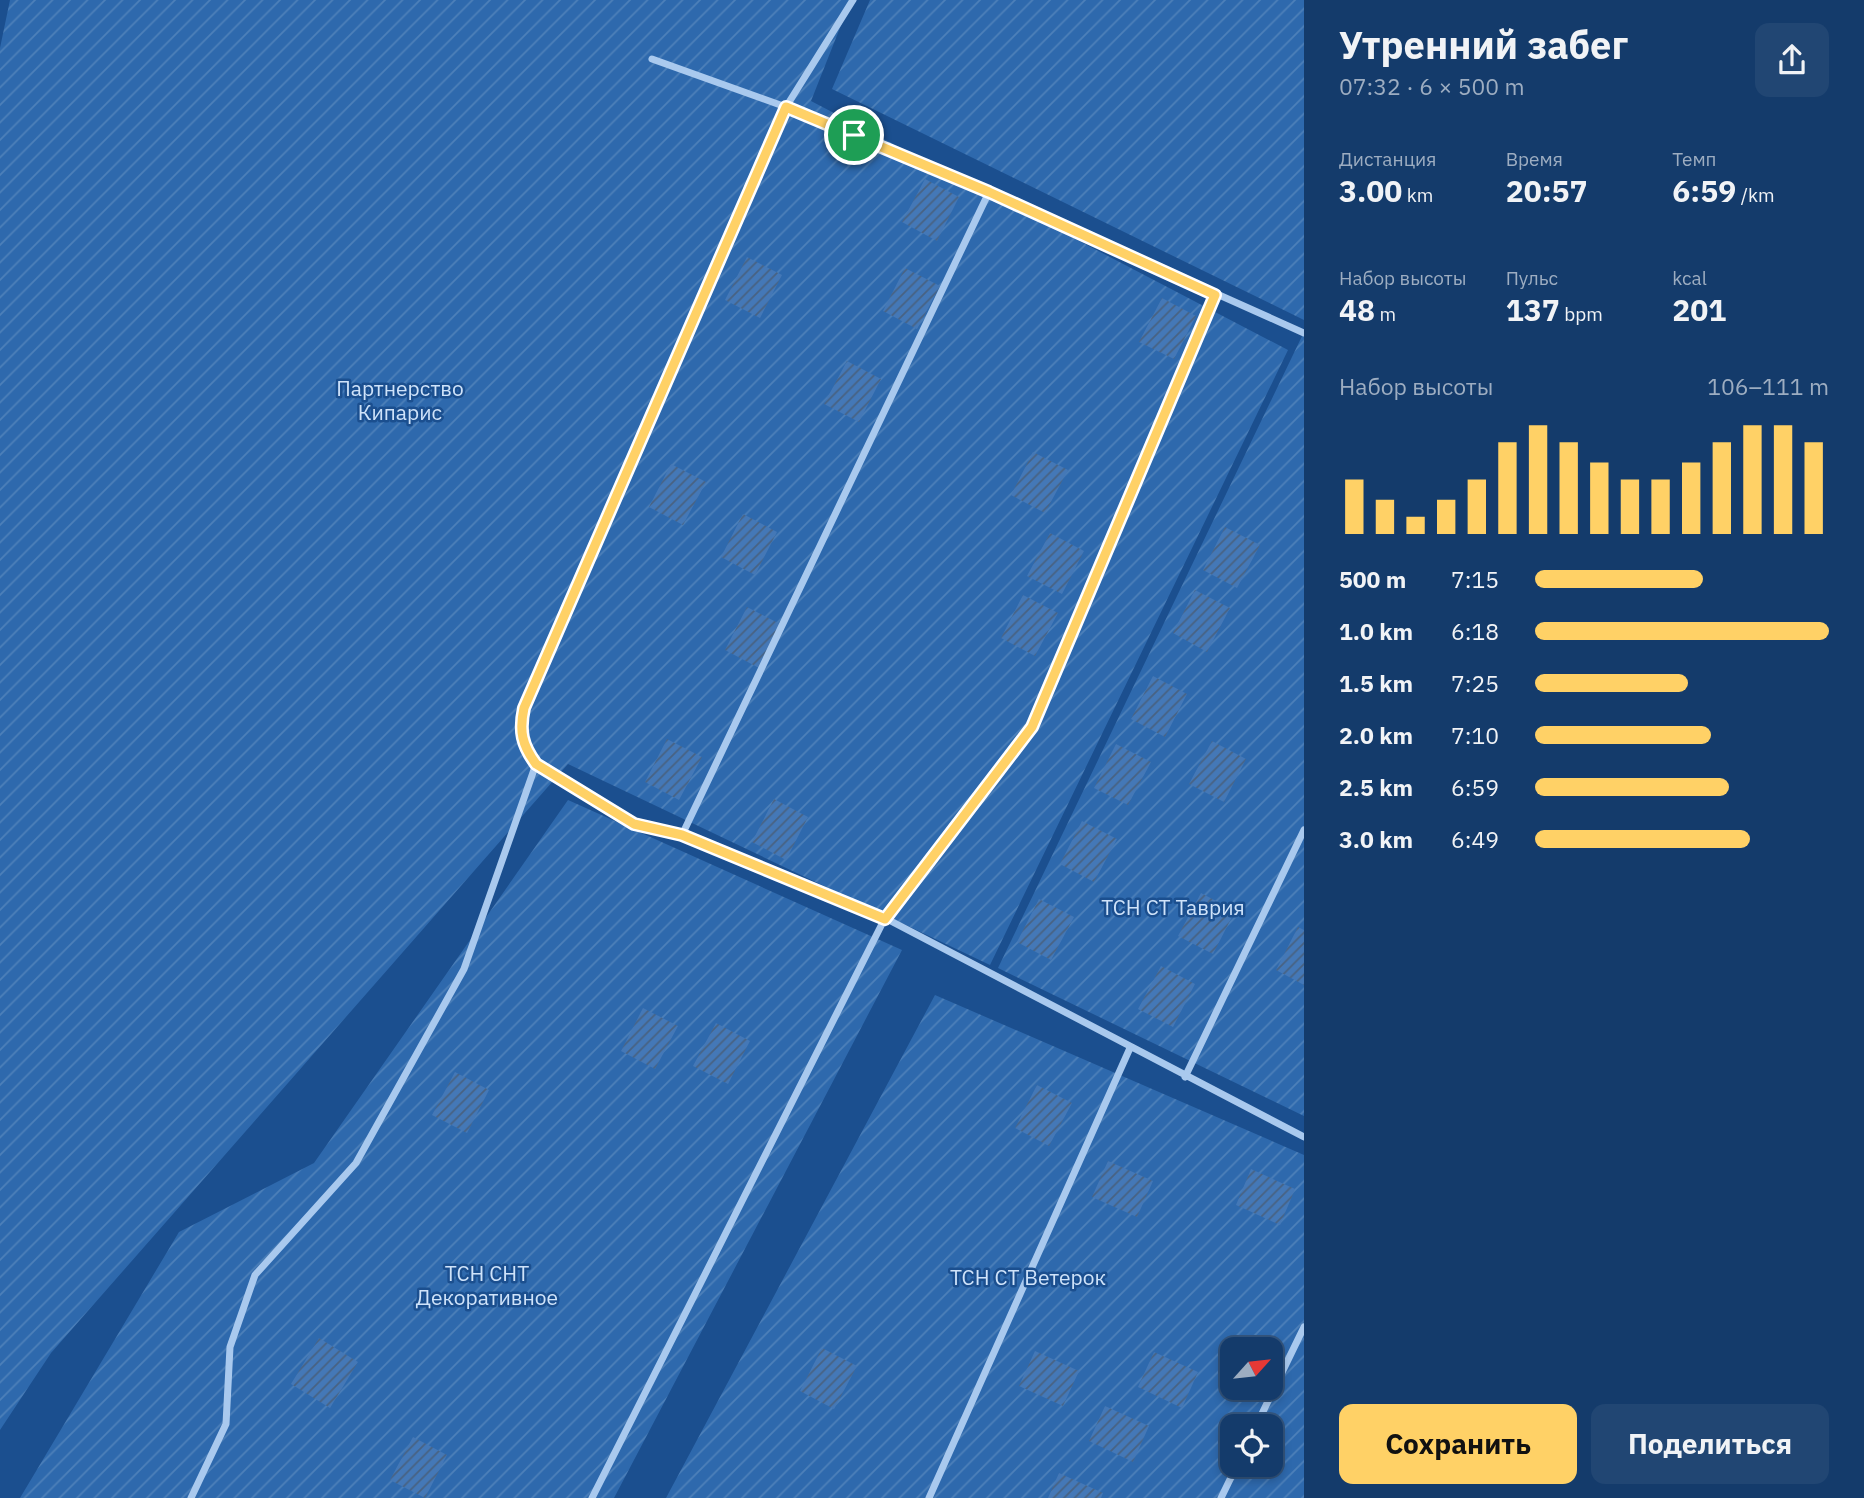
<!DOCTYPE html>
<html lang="ru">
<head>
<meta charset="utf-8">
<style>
  :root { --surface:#143b6b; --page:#214673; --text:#f1f3f6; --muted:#9dadc1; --line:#33557e; --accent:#ffd166 }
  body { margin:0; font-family:"IBM Plex Sans",sans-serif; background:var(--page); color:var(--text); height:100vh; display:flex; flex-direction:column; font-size:26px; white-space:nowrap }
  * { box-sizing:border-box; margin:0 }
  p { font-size:23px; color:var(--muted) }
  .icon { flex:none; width:38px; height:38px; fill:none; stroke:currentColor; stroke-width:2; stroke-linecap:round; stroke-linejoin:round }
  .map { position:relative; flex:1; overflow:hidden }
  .drawer { display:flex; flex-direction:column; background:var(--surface); width:560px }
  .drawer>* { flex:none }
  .needle { width:46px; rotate:63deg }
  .buttons { position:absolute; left:1220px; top:1337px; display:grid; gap:14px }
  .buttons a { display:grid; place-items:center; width:63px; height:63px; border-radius:14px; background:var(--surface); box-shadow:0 4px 10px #0003,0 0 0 2px var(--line); font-size:35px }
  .pin { position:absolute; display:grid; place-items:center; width:60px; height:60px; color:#fff; margin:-30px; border:4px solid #fff; border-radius:50%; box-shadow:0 2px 7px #0007 }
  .round { display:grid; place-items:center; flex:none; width:74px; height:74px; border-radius:14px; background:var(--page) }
  .head { display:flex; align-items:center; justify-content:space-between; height:119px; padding:0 35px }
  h1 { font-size:38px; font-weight:800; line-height:52px }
  .figures { display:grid; grid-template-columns:repeat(3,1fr); gap:10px; height:119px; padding:7px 35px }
  .figures div { display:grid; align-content:center }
  .figures b { font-size:30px; font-weight:800 }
  .figures small { font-size:19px; font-weight:400 }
  .figures p { font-size:19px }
  .chart { height:196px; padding:14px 35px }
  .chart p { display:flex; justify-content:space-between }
  .chart svg { width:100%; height:126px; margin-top:7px; stroke:var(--accent); stroke-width:6 }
  .button { display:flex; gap:14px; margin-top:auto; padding:14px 35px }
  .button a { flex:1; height:80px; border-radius:14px; background:var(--accent); color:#111; font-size:28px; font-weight:800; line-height:80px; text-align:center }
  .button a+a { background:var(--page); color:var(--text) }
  ul { padding:0 35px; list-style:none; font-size:23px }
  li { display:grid; grid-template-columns:112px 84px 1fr; align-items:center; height:52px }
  li i { height:18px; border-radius:9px; background:var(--accent) }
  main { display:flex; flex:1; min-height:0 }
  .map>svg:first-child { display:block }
</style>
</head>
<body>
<main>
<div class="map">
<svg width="1304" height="1498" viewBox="0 0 1304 1498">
  <defs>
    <pattern id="garden-furrows" width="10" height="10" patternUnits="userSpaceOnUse" patternTransform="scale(1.75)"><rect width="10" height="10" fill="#2e69ad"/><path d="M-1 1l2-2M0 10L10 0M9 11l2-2" fill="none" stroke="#4d80b9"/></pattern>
    <pattern id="building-hatch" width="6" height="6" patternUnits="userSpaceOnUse" patternTransform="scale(1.75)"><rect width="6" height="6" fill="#4478b7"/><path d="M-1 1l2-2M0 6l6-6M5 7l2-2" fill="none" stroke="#486282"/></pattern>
  </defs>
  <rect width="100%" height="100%" fill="#1b4f8f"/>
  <path fill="url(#garden-furrows)" fill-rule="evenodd" d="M 10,0 L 851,0 L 811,101 L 1288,350 L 990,965 L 568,764 L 51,1353 L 0,1430 L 0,48 Z
    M 870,0 L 1304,0 L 1304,320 L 832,89 Z
    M 1304,332 L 1304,1116 L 998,968 Z
    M 568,800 L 902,950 L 614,1498 L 20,1498 L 179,1232 L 314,1163 Z
    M 935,995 L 1304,1155 L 1304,1498 L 666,1498 ZM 1232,1349 L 1270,1349 L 1270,1388 L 1232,1388 ZM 1232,1426 L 1270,1426 L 1270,1465 L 1232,1465 Z"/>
  <path fill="url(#building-hatch)" d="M 925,179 L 959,197 L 937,241 L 902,222 Z
    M 747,257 L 782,275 L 760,318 L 725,300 Z
    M 905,268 L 940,286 L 917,329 L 883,311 Z
    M 1162,298 L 1196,316 L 1174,359 L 1139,342 Z
    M 847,361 L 881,379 L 859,422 L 824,404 Z
    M 1033,452 L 1068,470 L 1045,513 L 1011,495 Z
    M 671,464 L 706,482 L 683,525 L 649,507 Z
    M 743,514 L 777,532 L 755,575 L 721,557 Z
    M 1225,527 L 1260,545 L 1237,588 L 1203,570 Z
    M 1050,533 L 1084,551 L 1062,594 L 1027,576 Z
    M 1195,590 L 1230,608 L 1207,652 L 1173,633 Z
    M 1023,595 L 1058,613 L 1035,656 L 1001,638 Z
    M 747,607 L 782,625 L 759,668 L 725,650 Z
    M 1153,676 L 1187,694 L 1165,737 L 1131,719 Z
    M 667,739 L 702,757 L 679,800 L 645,782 Z
    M 1212,741 L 1246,759 L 1224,802 L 1189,784 Z
    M 1116,744 L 1151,762 L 1128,805 L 1094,788 Z
    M 774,799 L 808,817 L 786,860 L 752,842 Z
    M 1082,821 L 1117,839 L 1094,882 L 1060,864 Z
    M 1201,893 L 1235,911 L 1213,954 L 1178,936 Z
    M 1039,899 L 1074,917 L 1051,960 L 1017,942 Z
    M 1298,927 L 1304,930 L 1304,985 L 1276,970 Z
    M 1161,966 L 1195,984 L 1173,1027 L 1138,1009 Z
    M 643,1008 L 678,1026 L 655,1069 L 621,1051 Z
    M 716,1023 L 750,1041 L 728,1084 L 693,1066 Z
    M 455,1072 L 489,1090 L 467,1133 L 432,1115 Z
    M 1037,1085 L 1072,1103 L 1049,1146 L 1015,1128 Z
    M 1108,1161 L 1153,1181 L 1137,1217 L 1092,1197 Z
    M 1251,1169 L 1295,1189 L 1280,1225 L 1236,1205 Z
    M 319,1338 L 358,1362 L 330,1408 L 291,1384 Z
    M 822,1348 L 857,1366 L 834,1409 L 800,1391 Z
    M 1035,1351 L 1079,1371 L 1063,1406 L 1019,1386 Z
    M 1154,1352 L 1198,1372 L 1182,1408 L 1138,1387 Z
    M 1105,1406 L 1149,1426 L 1133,1462 L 1089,1441 Z
    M 413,1437 L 447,1455 L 425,1498 L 390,1480 Z
    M 1059,1473 L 1103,1493 L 1101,1498 L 1048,1498 Z"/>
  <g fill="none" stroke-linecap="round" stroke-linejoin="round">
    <path stroke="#a9c9ee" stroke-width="7" d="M 853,0 L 786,107 L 524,708 C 519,731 522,745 536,764 L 634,824 L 682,835 L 885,918 L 1304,1137
      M 652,59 L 786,107 L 989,192 L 1304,333
      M 682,835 L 989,192
      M 1185,1077 L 1304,830
      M 1256,1426 L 1304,1327
      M 191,1498 L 226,1424 L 230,1347 L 255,1275 L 356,1163 L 464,969 L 536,764
      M 592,1498 L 885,918 L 1032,727 L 1215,295
      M 929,1498 L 1130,1048
      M 1221,1498 L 1237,1465"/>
  </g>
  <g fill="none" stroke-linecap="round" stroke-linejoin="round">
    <defs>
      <path id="route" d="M 786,107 L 989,192 L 1215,295 L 1032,727 L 885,919 L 682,835 L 634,824 L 536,764 C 522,745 519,731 524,708 Z"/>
    </defs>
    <use href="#route" stroke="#fff" stroke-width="14"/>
    <use href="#route" stroke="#ffd166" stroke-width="9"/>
  </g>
  <g text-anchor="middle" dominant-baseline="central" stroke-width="5" stroke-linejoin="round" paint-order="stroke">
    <g font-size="21" fill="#cfe3fa" stroke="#1b4f8f">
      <text x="400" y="388">Партнерство<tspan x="400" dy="24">Кипарис</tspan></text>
      <text x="1173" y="907">ТСН СТ Таврия</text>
      <text x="487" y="1273">ТСН СНТ<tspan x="487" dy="24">Декоративное</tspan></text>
      <text x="1028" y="1277">ТСН СТ Ветерок</text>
    </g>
  </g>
</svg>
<div class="buttons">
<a><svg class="needle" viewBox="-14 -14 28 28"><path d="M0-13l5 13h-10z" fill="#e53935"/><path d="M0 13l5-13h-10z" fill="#9dadc1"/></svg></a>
<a><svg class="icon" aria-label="locate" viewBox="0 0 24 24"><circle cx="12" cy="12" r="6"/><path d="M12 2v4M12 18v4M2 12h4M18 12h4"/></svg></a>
</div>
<div class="pin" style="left:854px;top:135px;background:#1e9e55"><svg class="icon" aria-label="arrive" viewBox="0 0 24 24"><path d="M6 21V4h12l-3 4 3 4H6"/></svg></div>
</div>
<section class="drawer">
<div class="head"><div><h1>Утренний забег</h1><p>07:32 · 6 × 500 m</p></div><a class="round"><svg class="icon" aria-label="share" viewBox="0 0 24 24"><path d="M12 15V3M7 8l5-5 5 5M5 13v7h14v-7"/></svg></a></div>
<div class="figures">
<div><p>Дистанция</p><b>3.00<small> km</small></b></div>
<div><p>Время</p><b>20:57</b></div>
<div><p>Темп</p><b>6:59<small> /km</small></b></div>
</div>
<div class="figures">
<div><p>Набор высоты</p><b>48<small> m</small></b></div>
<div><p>Пульс</p><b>137<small> bpm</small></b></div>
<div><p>kcal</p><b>201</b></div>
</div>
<div class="chart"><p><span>Набор высоты</span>106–111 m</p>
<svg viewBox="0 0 160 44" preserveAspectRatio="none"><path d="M5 44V25M15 44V32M25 44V38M35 44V32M45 44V25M55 44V12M65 44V6M75 44V12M85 44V19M95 44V25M105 44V25M115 44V19M125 44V12M135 44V6M145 44V6M155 44V12"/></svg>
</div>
<ul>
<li><b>500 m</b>7:15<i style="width:57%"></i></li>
<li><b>1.0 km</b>6:18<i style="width:100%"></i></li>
<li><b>1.5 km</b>7:25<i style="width:52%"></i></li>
<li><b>2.0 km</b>7:10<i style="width:60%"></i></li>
<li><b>2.5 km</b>6:59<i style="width:66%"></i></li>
<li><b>3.0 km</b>6:49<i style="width:73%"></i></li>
</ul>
<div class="button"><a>Сохранить</a><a>Поделиться</a></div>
</section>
</main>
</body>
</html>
